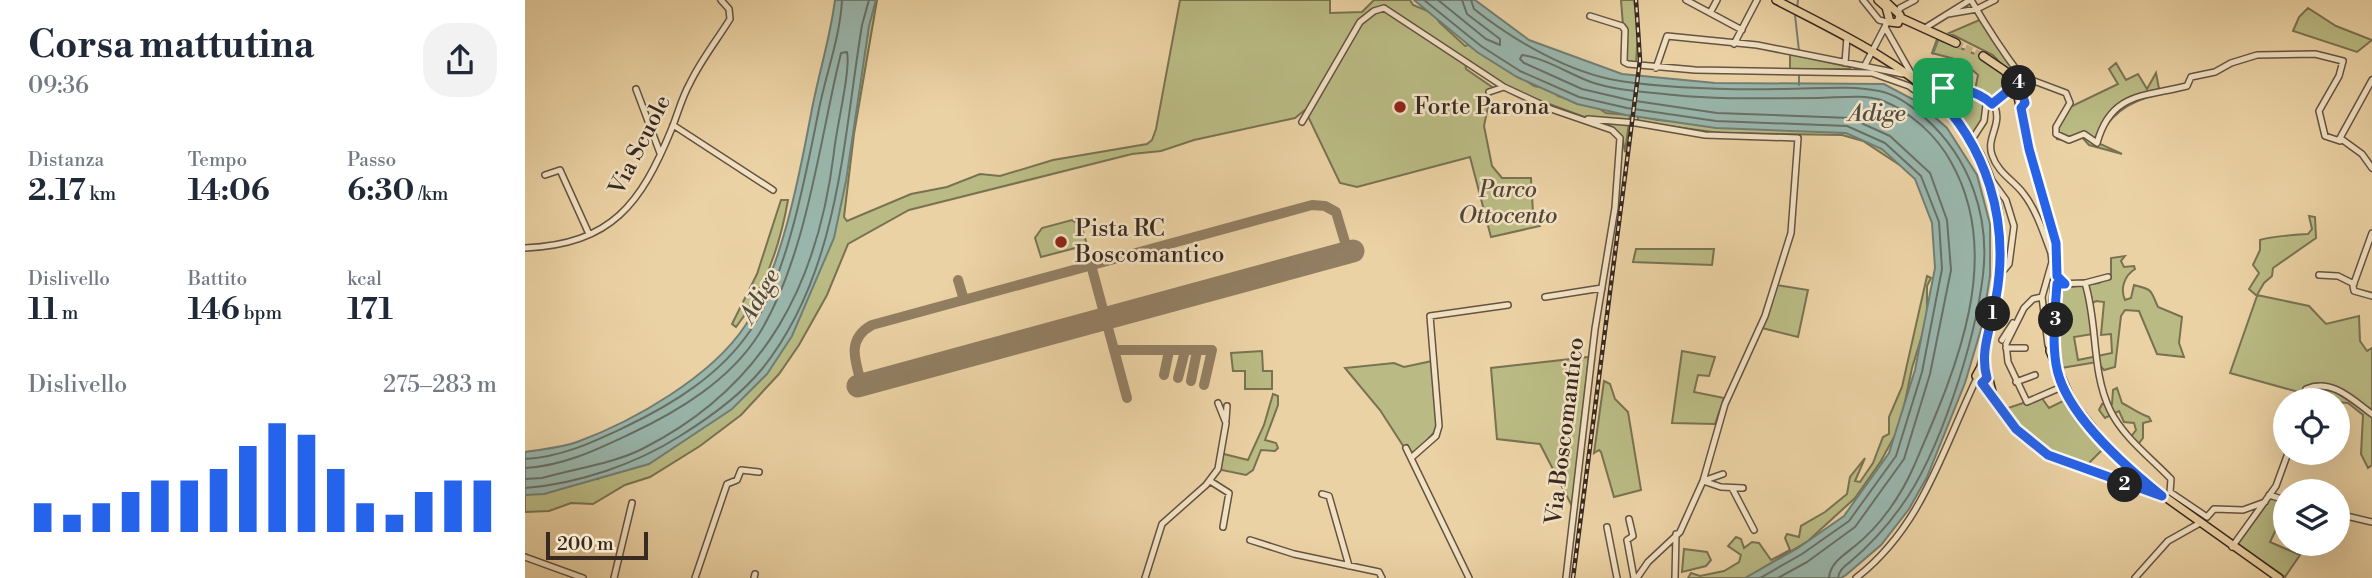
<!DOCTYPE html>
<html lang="it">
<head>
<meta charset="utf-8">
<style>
  :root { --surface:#fff; --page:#f2f2f3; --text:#1f2937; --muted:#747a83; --accent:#2563eb }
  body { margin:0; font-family:"Libre Bodoni",serif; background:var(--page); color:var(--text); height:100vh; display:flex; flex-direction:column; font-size:26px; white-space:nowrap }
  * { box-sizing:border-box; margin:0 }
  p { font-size:23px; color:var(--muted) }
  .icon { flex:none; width:38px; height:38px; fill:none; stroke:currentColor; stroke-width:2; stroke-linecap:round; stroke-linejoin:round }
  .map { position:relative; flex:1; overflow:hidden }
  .details { display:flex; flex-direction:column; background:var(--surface); width:525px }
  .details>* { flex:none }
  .controls { position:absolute; left:1748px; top:388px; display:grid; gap:14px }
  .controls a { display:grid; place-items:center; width:77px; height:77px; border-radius:50%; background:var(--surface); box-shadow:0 7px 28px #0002; font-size:35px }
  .scale { position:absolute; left:21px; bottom:18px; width:102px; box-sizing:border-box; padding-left:7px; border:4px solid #382921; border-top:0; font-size:19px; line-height:24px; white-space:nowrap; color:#382921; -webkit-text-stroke:5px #f2e2c4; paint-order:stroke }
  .pin { position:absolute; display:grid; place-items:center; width:60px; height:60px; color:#fff; margin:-30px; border-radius:14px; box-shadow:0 4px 10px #0006 }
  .km { position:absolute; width:35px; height:35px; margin:-18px; border-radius:50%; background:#222; color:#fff; font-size:19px; line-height:35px; text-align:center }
  .round { display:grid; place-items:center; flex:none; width:74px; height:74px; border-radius:28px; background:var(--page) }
  .overview { display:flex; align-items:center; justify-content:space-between; height:119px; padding:0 28px }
  h1 { font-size:38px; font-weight:700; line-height:52px }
  .metrics { display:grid; grid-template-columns:repeat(3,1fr); gap:10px; height:119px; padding:7px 28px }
  .metrics div { display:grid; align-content:center }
  .metrics b { font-size:30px; font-weight:700 }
  .metrics small { font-size:19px; font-weight:400 }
  .metrics p { font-size:19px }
  .chart { height:196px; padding:14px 28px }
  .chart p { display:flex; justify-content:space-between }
  .chart svg { width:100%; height:126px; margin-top:7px; stroke:var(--accent); stroke-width:6 }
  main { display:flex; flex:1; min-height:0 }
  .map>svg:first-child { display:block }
</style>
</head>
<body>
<main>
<section class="details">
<div class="overview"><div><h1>Corsa mattutina</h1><p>09:36</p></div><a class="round"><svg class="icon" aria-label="share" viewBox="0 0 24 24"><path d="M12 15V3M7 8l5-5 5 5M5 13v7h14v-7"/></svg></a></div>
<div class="metrics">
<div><p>Distanza</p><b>2.17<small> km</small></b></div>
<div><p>Tempo</p><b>14:06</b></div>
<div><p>Passo</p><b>6:30<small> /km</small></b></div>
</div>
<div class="metrics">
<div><p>Dislivello</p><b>11<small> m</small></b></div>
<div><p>Battito</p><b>146<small> bpm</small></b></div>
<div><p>kcal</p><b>171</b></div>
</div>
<div class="chart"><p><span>Dislivello</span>275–283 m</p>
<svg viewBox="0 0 160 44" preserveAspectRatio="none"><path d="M5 44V34M15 44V38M25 44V34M35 44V30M45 44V26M55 44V26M65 44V22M75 44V14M85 44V6M95 44V10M105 44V22M115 44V34M125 44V38M135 44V30M145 44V26M155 44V26"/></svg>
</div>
</section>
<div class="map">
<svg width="1847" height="578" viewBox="0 0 1847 578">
  <rect width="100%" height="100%" fill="#ebd2a4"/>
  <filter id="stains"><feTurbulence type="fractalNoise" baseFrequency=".00286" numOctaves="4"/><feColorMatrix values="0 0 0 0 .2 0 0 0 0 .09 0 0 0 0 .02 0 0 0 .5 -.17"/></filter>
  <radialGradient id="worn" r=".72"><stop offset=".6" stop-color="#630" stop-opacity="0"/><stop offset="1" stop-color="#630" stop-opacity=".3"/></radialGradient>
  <path fill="#babb84" stroke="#797252" stroke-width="2" fill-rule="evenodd" d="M 346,0 L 352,0 L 329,134 L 319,217 L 322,221 L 386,194 L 422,187 L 455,174 L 475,176 L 528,160 L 622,144 L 627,140 L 631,129 L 655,0 L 805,0 L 805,13 L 837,12 L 849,0 L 885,0 L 888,5 L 910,14 L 914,22 L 940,46 L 947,44 L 1009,86 L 1025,89 L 1033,96 L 1070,106 L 1081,113 L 1105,115 L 1100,152 L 1097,136 L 1086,127 L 984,89 L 940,60 L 941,69 L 967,87 L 959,126 L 967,166 L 977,178 L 1006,178 L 1008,212 L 1014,215 L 1015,226 L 966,237 L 945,157 L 832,187 L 815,183 L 780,110 L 770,118 L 669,140 L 636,151 L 607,154 L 384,210 L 323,244 L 302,295 L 274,345 L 254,374 L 216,415 L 175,446 L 125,477 L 100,485 L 68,504 L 46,503 L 24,511 L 0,512 L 0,492 L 68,474 L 73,479 L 75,475 L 191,413 L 342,38 Z
    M 1096,0 L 1109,0 L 1113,29 L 1111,65 L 1101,64 Z
    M 1783,8 L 1811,26 L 1847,40 L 1832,52 L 1768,31 L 1774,17 Z
    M 1459,18 L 1493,75 L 1489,78 L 1468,55 L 1424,33 Z
    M 1412,39 C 1443,52 1461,53 1485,82 L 1467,98 L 1450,90 L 1453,75 L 1437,61 L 1407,53 Z
    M 1265,54 L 1325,67 L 1325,69 L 1265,70 Z
    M 1591,63 L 1601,80 L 1613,74 L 1622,89 L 1631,73 L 1635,94 C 1607,100 1582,114 1573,143 L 1597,154 L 1564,145 L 1555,135 L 1545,141 L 1532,139 L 1528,127 L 1545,107 L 1593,84 L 1584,69 Z
    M 1422,90 L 1452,95 L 1465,104 L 1448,136 L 1420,98 Z
    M 1113,116 L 1133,120 L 1291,129 L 1336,135 L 1373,160 L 1373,164 L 1338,141 L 1317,135 L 1195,133 L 1113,122 Z
    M 256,200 L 263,200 C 255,246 240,290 211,327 L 207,324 L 232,274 Z
    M 1784,216 L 1790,217 L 1791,238 L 1748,268 L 1747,276 L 1739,283 L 1732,295 L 1784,306 L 1801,324 L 1834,316 L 1835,341 L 1842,351 L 1847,348 L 1847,410 L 1812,387 L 1798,383 L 1786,384 L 1777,393 L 1705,373 L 1732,296 L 1724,289 L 1734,273 L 1728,265 L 1735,250 L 1735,240 C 1744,237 1774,234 1783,234 L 1787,229 Z
    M 547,220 L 557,227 L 562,245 L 516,257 L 510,238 L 517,228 Z
    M 1111,249 L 1189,249 L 1187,265 L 1108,262 Z
    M 1600,256 L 1596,261 L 1599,267 L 1609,266 L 1610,269 C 1599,276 1595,289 1600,300 L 1606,298 L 1609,285 C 1629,290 1625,290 1633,307 L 1657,317 L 1654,343 L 1659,357 L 1632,354 L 1614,311 L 1600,310 L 1596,316 L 1590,367 L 1579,370 L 1572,362 L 1536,368 L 1532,331 L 1538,288 L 1574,283 L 1586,275 L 1586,258 ZM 1571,301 L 1579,302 L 1576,335 L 1586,334 L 1587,353 L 1553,360 L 1549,337 L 1568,334 L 1565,305 Z
    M 1402,276 L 1406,278 L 1402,286 L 1402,319 L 1387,368 L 1375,426 L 1356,461 L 1330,498 L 1283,541 L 1221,578 L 1163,578 L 1166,573 L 1175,576 L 1199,571 L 1214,562 L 1216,555 L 1203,546 L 1211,537 L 1216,539 L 1219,548 L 1227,542 L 1234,543 L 1246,560 L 1265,550 L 1260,538 L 1262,534 L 1274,537 L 1276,526 L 1300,512 L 1322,494 L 1325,477 L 1340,458 L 1330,481 L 1335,482 L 1348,463 L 1358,437 L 1364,434 L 1364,417 L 1377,387 Z
    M 1252,285 L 1283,290 L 1273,337 L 1237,328 Z
    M 737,351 L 738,371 L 747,371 L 747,389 L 720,389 L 720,371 L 708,371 L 706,353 Z
    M 1157,351 L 1190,357 L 1184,376 L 1173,375 L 1169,392 L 1199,398 L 1190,424 L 1147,423 Z
    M 1064,357 L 1047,506 L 1015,444 L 972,439 L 966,368 Z
    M 907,361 L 914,427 L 886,458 L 855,410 L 820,368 L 869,363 L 879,367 Z
    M 1079,381 L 1085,384 L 1090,399 L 1103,412 L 1116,490 L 1089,497 L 1076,452 L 1074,450 L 1069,453 Z
    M 1592,388 L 1597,403 C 1607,408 1612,413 1624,417 L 1626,421 L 1618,423 L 1618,438 L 1611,447 L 1605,438 L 1611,430 L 1609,423 L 1599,422 L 1594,411 L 1580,418 L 1574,410 L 1577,404 L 1587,404 L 1588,390 Z
    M 1788,389 L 1809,391 L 1847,416 L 1847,465 L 1843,468 L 1836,454 L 1838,415 L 1823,403 L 1780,400 Z
    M 748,394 L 753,396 L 753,405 L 740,440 L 751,443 L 753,448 L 750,451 L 736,450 L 728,470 L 721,475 L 692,469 L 695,453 L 723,460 L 739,425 Z
    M 1516,397 L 1524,408 L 1540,400 L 1579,448 L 1559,468 C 1526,455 1500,439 1480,409 Z
    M 1748,495 L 1760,499 L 1760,511 L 1745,542 L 1775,555 L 1760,577 L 1713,544 Z
    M 1159,549 L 1182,552 L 1186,560 L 1181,566 L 1157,572 Z"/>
  <path fill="#99b6ac" stroke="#727e74" stroke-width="2" d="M 310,0 L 351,0 L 344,26 L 321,181 L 309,238 L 267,336 L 242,374 L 207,409 L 124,464 L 19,494 L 0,495 L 0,452 C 17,449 36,448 52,442 C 109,421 186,377 220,326 C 256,272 274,178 286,114 C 293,76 305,39 310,0 Z
    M 889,0 L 950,0 L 1004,40 L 1097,74 L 1190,83 L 1359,84 L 1393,102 L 1422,128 L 1452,175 L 1465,224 L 1465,276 L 1457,326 L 1440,383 L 1402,477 L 1384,509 L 1356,545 L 1321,575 L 1316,578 L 1220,578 L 1273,548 L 1319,516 L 1364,453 L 1390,370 L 1410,268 L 1407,223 L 1390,179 L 1357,149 L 1321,133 L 1191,128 L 1101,115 L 1052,104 L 992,77 L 952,52 Z"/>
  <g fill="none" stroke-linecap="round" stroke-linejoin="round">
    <path stroke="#687066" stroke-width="2" d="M 899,0 L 956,46 L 995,71 L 1054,97 L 1102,108 L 1191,121 L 1322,126 L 1360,143 L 1396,176 L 1414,222 L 1417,269 L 1397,372 L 1371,456 L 1324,521 L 1277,554 L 1235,578
      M 913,0 L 961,39 L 975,45 L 975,39 L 942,14 L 937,0
      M 946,0 L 949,9 C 988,40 1044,73 1095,81 C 1149,89 1204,90 1259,89 C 1290,89 1324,85 1354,91 C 1370,94 1388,107 1400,118 C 1444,157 1465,215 1458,275 C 1450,341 1415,454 1375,508 C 1360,529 1345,545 1325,562 C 1319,567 1314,570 1313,578
      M 0,459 C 37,457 68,442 100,427 C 148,404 195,375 225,331 C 262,277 280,178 293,114 C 300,76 315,39 317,0
      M 0,468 C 38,466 71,450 105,434 C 154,411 205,380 234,334 C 279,261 293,153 312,70 L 316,53 L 322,52 C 326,70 311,129 309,152 C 293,283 241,386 119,448 C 91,463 48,469 17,478 L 0,479
      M 0,488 C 53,484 111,464 155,436 C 184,418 215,396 237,369 C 314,273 318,141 337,25 L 344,0
      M 1253,578 L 1282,562 L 1330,527 L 1379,459 L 1405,374 L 1426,270 L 1422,220 L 1405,173 L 1365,136 L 1325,118 L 1192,113 L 1104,100 L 1057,89 L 999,63 L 995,59 L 997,55 C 1020,58 1044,74 1066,82 C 1092,91 1122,92 1149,95 C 1197,100 1245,98 1292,98 C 1312,98 1337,94 1356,100 C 1385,111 1412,136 1426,162 C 1481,259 1429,373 1389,466 C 1376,496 1355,526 1330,546 C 1319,555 1305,563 1304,578"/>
    <path stroke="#727e74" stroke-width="2" d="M 1272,9 L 1273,0
      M 1270,15 L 1274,51
      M 1408,54 L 1414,38
      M 1274,75 L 1274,85"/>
    <path stroke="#927e62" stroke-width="10" d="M 566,265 L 602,398
      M 433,280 L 439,300
      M 589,350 L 687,350 L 679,385
      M 639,375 L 644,351
      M 653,378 L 660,351
      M 666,381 L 672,351
      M 337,385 C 330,361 321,339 347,325 L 787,205 L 800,206 L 811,212 L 823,252"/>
    <path stroke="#927e62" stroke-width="23" d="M 333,386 L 828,251"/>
    <path stroke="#c7b08a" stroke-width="7" stroke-dasharray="7 3.5" stroke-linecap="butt" d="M 1431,43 L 1458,56"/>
    <defs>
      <path id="minor" d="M 1161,0 L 1217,30
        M 1338,0 L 1354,20 L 1362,22
        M 1446,0 C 1461,26 1478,52 1496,76
        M 1185,13 L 1192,0
        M 1373,13 L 1375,8 L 1390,0
        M 1423,14 L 1452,9 L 1470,0
        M 1065,16 L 1097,26 L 1100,30 L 1099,62 L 1103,64 L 1170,70 L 1347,73 L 1384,86 L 1420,112
        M 1400,28 L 1445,0
        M 1361,29 L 1387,75
        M 1209,44 L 1232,0
        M 1320,63 L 1322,37
        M 1340,65 L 1364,19
        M 1131,68 L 1142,36 L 1232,45 L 1378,74
        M 1847,80 L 1815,138 L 1837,154 L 1847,168
        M 111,89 L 135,153
        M 1406,91 C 1427,83 1455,90 1470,107 C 1477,125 1461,138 1467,155 C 1473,173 1488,180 1498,193 C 1511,209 1519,234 1526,253 L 1527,262 L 1517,297 L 1523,345
        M 964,92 L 979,87
        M 1467,104 L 1486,86
        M 1496,108 L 1500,103 L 1493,80 L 1496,76 L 1541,93 L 1545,103 L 1531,127 L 1531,134 L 1544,140 L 1559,134 L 1572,143 C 1586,92 1619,97 1662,86 L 1666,77 L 1690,72 L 1706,63 L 1732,55 L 1790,54 L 1818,61 L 1814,76 L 1794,111 L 1800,136 L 1815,141
        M 1425,110 L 1437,90
        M 1063,119 L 1111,123 L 1180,135 L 1273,138 L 1266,233 L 1240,316 L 1200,404 L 1178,481 L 1155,532 L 1123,562 L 1112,578
        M 777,122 L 835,22 L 849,11 L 859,8 L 979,87 L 1026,109 L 1087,130 L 1095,138 L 1090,208 L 1070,329 L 1041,578
        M 148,125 L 248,190
        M 1446,141 L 1459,121 L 1461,105
        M 20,175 L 35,170 L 64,234
        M 1463,175 L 1481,200 L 1489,226 L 1484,264 L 1479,270 L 1475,269
        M 1847,233 L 1828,286 L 1829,291 L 1847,296
        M 0,248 C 87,244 116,204 147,128 C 153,113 157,97 165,83 C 176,60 192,40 205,19 L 204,9 L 196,0
        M 1794,275 L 1813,276 L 1829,284
        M 1560,283 C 1573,324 1566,370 1585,410 C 1598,437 1626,458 1646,479 L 1645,492 L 1682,517 L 1689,509 L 1718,510 L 1740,502
        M 1532,284 L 1560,283 L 1583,277
        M 1020,297 L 1077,288
        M 1517,297 L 1508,299 L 1499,308 L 1481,344 L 1483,362 L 1502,402 L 1539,386
        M 1477,340 L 1488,323
        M 1481,348 L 1500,348
        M 1491,382 L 1510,375
        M 1777,401 L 1781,389 C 1807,378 1828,400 1847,414
        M 701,420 L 702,406
        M 881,448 L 944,578
        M 886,458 L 911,436 L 914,426 L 905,316 L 983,305
        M 685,481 L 704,493 L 698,527
        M 1178,481 L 1196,487 L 1218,488
        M 1178,481 L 1198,474
        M 1207,488 L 1229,530
        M 797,494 L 804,496 L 824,566
        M 1744,495 L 1760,500
        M 1813,514 L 1847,522
        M 1104,519 L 1108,536 L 1102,540 L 1109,578
        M 1082,527 L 1092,578
        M 725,540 L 769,554 L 854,572 L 857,578
        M 1707,547 L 1751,486 L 1763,453
        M 0,557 L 58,578
        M 89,578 L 107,503
        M 170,578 L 202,484 L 212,480 L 216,470 L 234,472
        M 229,578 L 230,574
        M 620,578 L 637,524 L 681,485 L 693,469 L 701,423 L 693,403
        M 1150,578 L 1151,534
        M 1331,578 C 1397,527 1417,451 1451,380
        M 1610,578 L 1643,541 L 1675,523"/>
      <path id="major" d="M 1251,0 C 1360,57 1477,105 1476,251 C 1475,290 1464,328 1456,367 L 1451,376 L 1491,430 L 1523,455 L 1637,496
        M 1353,0 L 1361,7 L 1365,22 L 1373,23 L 1375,15 L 1359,0
        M 1376,18 L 1431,43
        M 1458,56 L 1480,71 L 1492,92 L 1504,149 L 1532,250 L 1525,351 L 1547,402 L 1582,446 L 1629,489 L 1754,578
        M 1460,363 L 1467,392"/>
    </defs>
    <use href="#minor" stroke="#655342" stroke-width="8"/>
    <use href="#major" stroke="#382921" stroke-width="10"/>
    <use href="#minor" stroke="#f2e2c4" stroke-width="5"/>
    <use href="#major" stroke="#ebd2a4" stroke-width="7"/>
    <defs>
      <path id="rail" d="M 1048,578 L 1115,60 L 1111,0"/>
    </defs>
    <use href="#rail" stroke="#382921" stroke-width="4.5"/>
    <use href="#rail" stroke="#f2e2c4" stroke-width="2" stroke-dasharray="5" stroke-linecap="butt"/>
    <defs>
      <path id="minor-bridge" d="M 1486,86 L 1494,83"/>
    </defs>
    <use href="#minor-bridge" stroke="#655342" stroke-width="8" stroke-linecap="butt"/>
    <use href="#minor-bridge" stroke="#f2e2c4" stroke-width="5"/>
  </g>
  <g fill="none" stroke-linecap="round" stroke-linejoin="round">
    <defs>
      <path id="route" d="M 1494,82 L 1500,103 L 1496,108 L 1504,149 L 1531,243 L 1532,276 L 1540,284 L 1532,284 C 1530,310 1527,339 1531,364 C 1538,413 1601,467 1637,496 L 1523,455 L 1491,429 L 1457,383 L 1462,378 C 1454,351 1467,325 1471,298 C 1485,221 1462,145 1406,91 C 1425,84 1452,90 1467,104 Z"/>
    </defs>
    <use href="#route" stroke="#fff" stroke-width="14"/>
    <use href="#route" stroke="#2563eb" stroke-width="9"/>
  </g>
  <g fill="#8f2418" stroke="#f2e2c4" stroke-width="2.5">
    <circle cx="875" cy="107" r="7"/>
    <circle cx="536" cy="242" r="7"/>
  </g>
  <g text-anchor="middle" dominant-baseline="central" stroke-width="5" stroke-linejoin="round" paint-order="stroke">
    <g font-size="23" fill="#382921" stroke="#f2e2c4" text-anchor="start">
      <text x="889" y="107">Forte Parona</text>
      <text x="550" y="229">Pista RC<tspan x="550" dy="26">Boscomantico</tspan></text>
    </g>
    <g font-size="23" fill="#382921" stroke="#f2e2c4">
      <text transform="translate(115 145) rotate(-63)">Via Scuole</text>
      <text transform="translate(1040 431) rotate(-83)">Via Boscomantico</text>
    </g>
    <g font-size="23" font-style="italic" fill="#524635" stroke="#f2e2c4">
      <text x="983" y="190">Parco<tspan x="983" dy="26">Ottocento</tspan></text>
    </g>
    <g font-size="24" font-style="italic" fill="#504c44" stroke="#f2e2c4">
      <text x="1352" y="114">Adige</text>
      <text transform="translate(235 296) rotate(-61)">Adige</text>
    </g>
  </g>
  <rect width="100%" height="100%" filter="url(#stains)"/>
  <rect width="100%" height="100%" fill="url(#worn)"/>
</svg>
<div class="controls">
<a><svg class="icon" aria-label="locate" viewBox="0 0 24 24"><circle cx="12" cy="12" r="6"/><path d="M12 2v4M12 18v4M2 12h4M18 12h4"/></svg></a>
<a><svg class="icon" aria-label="layers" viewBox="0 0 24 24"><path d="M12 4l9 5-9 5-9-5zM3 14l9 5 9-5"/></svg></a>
</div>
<div class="scale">200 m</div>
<div class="pin" style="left:1418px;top:88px;background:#1e9e55"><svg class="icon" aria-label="arrive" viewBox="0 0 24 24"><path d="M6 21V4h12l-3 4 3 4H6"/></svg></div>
<b class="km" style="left:1468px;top:314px">1</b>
<b class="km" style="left:1600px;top:485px">2</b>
<b class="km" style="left:1531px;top:320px">3</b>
<b class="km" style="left:1494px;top:83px">4</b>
</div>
</main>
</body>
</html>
